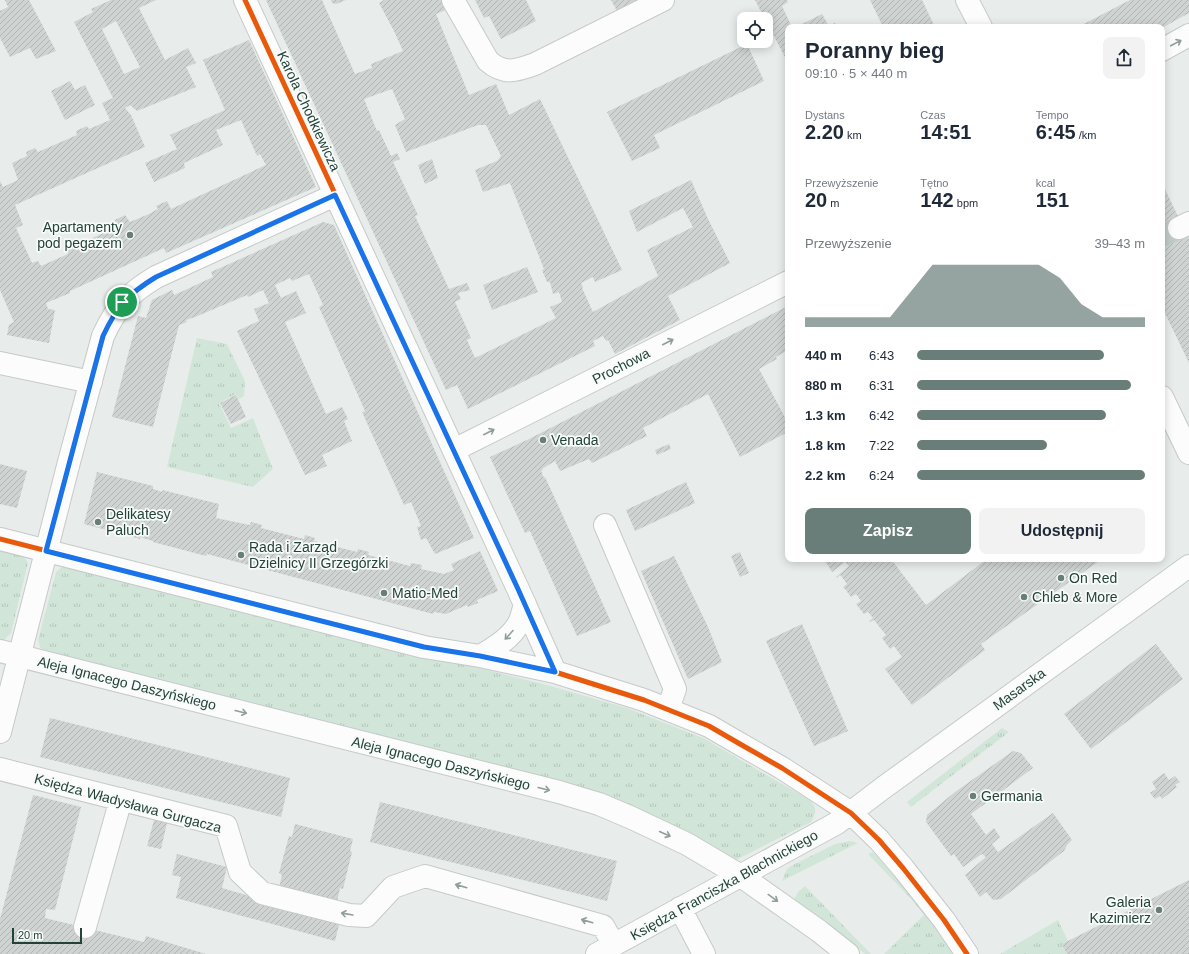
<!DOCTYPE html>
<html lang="pl">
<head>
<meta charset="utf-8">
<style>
  :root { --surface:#fff; --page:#f2f2f3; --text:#1f2937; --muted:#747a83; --accent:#697e78 }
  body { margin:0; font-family:Helvetica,sans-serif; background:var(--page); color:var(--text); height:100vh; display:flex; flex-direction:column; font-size:15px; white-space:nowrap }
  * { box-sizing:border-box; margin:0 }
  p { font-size:13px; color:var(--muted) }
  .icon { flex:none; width:22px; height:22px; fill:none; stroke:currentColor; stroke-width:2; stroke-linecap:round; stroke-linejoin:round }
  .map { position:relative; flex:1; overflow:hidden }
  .drawer { position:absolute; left:785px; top:24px; width:380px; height:538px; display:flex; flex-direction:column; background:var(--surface); border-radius:8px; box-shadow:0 2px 10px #0003 }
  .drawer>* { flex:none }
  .fabs { position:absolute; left:737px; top:12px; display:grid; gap:8px }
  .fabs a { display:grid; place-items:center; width:36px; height:36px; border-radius:8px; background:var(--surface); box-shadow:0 2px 10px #0003; font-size:20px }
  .scale { position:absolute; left:12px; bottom:10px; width:70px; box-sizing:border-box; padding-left:4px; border:2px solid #24423a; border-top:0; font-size:11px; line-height:14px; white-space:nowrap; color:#24423a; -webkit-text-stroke:3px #f7fbf9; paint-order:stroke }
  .pin { position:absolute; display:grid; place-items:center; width:34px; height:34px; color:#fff; margin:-17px; border:2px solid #fff; border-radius:50%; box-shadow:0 1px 4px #0007 }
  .round { display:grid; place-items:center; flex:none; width:42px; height:42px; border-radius:8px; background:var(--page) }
  .headline { display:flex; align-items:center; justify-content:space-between; height:68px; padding:0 20px }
  h1 { font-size:22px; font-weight:800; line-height:30px }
  .stats { display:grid; grid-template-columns:repeat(3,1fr); gap:6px; height:68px; padding:4px 20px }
  .stats div { display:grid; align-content:center }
  .stats b { font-size:20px; font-weight:800 }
  .stats small { font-size:11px; font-weight:400 }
  .stats p { font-size:11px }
  .chart { height:112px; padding:8px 20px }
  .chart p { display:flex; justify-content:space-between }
  .chart svg { width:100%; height:72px; margin-top:4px; fill:var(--accent); opacity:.7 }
  .action { display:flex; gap:8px; margin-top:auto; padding:8px 20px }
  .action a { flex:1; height:46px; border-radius:8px; background:var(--accent); color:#fff; font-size:16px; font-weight:800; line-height:46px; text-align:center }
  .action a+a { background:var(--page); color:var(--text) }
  ul { padding:0 20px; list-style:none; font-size:13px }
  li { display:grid; grid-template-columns:64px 48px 1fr; align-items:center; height:30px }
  li i { height:10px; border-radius:5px; background:var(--accent) }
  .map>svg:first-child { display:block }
</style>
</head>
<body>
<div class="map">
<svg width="1189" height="954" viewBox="0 0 1189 954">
  <defs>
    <pattern id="grass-tufts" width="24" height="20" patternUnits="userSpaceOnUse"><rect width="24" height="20" fill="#d1e6d8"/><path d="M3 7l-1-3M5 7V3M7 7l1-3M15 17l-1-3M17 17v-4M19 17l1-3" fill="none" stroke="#b3c6ba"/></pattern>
    <pattern id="building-hatch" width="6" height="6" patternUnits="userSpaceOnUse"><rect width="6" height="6" fill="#cfd4d2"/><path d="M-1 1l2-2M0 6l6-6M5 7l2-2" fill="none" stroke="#b2b7b5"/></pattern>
  </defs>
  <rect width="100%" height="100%" fill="#e8edeb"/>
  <path fill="url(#grass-tufts)" d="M 197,338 L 227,344 L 245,381 L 244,396 L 239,399 L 236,394 L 219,403 L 231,428 L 253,418 L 273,469 L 253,487 L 167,467 Z
    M 0,546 L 23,555 L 28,563 L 11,633 L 4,640 L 0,642 Z
    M 70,565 L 547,685 L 627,708 L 703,738 L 808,799 C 817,806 817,812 811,822 L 734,861 L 664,821 L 637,808 L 601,795 L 46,652 L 40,647 L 38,640 L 56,572 L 62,567 Z
    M 1002,728 L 1009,732 L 911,807 L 907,802 Z
    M 850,841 L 858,843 L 782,881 L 787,869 L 791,866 L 835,844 Z
    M 873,852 L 919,904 L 953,954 L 884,954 L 924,915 L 912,900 L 868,854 Z
    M 805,886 L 871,954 L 865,954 L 832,927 L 794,900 L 798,892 Z
    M 1058,920 L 1068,941 L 1062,944 L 1067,954 L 1000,954 Z"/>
  <path fill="url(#building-hatch)" fill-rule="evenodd" d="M 5,0 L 29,0 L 56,51 L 36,59 L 30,48 L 10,57 L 0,38 L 0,11 L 8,7 Z
    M 111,0 L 156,0 L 139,8 L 165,60 L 188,48 L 196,63 L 186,67 L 196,87 L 137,111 L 130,105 L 125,108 L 131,115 L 145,147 L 15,205 L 23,225 L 16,228 L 32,263 L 38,261 L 41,266 L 68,254 L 65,247 L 77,242 L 79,244 L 117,227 L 115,220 L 125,215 L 130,222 L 149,214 L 158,209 L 156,206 L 167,201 L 171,209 L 266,165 L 260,154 L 257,156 L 241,120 L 216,130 L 223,145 L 184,163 L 185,168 L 154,182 L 145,163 L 177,149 L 170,135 L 225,110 L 203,60 L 249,40 L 316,187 L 166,253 L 164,248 L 70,291 L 70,293 L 46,303 L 48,309 L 55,310 L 49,343 L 7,335 L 9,325 L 14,322 L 0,290 L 0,181 L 3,187 L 18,180 L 12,163 L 27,156 L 26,152 L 35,148 L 38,152 L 77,135 L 76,131 L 87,126 L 89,129 L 110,120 L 102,103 L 113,98 L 74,22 L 93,12 L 91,9 ZM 116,21 L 140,67 L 124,74 L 102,29 Z
    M 266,0 L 322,0 L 355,74 L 372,68 L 371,64 L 403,51 L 394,31 L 379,3 L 384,0 L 447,0 L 451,8 L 436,14 L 469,95 L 496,84 L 509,115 L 540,99 L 622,270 L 595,282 L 593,277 L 581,283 L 583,287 L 582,288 L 593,312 L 658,276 L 647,250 L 693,227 L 683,208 L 637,232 L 629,211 L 691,180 L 708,219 L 730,263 L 668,296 L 680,320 L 615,354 L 608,340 L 606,341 L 603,336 L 593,341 L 595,346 L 468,409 L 457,385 L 446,390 ZM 392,89 L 405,119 L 395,125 L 406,152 L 478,125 L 486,125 L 501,156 L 497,161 L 475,170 L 483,192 L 510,183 L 544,269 L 542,270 L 547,282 L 550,282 L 553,294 L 559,292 L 562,302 L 550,307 L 556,318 L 475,358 L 467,340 L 471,338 L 455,302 L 461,299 L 458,293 L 470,290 L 467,283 L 449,289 L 415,216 L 418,215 L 393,162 L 400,159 L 397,153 L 391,156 L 379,130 L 377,131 L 364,99 Z
    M 331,0 L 346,0 L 336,4 L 332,3 Z
    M 475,0 L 526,0 L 536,21 L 501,39 L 489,16 L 484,18 Z
    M 611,0 L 638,0 L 617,11 Z
    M 755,0 L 787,0 L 788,2 L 782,6 L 792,27 L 788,27 L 788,63 Z
    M 870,0 L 922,0 L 935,27 L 883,27 Z
    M 1130,0 L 1189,0 L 1189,13 L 1162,28 L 1162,27 L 1078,27 Z
    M 822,14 L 829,26 L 835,23 L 837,27 L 802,27 L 802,24 Z
    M 747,44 L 764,81 L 654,135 L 660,148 L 632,161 L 607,112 Z
    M 70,81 L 75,90 L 85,85 L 95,105 L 65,120 L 51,91 Z
    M 432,159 L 438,178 L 425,184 L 418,165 Z
    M 1162,183 L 1189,239 L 1189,363 L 1162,307 Z
    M 323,222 L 334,225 L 474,538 L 435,554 L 426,538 L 421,540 L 417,527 L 421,526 L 411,502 L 404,505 L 362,412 L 365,411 L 319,307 L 323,305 L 309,274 L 292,281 L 290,278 L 275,285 L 281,298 L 296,291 L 306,313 L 285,322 L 326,414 L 342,407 L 348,419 L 344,421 L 352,441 L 322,455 L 327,466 L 305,475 L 237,331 L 259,321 L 254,309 L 269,303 L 263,290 L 248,297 L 247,295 L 195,317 L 186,320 L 187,322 L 179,325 L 153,427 L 112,417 L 138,316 L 146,318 L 152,300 L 172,290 L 174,295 L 183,291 L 213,277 L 211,272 Z
    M 527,267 L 538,292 L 492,310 L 483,285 Z
    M 788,306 L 788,350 L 776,357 L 777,359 L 759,369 L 788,423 L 788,432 L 740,457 L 708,394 L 643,428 L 647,436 L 592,463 L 589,459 L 560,471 L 555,461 L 542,469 L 543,470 L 541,471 L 544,478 L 545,477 L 563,516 L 611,622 L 577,636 L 530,531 L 525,533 L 490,457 L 529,439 Z
    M 236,395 L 246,417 L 231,424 L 220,403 Z
    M 669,444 L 671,449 L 657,455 L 655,450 Z
    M 0,464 L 27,471 L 17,508 L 0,504 Z
    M 97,472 L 153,486 L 153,489 L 162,492 L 163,490 L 166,491 L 219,504 L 216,518 L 250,525 L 251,522 L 262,525 L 261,528 L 304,539 L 305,535 L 315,538 L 314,541 L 357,552 L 358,549 L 369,552 L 368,555 L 410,566 L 411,563 L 422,565 L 421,569 L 444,574 L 454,570 L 451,564 L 480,551 L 498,591 L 477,600 L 478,603 L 468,607 L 467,605 L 446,614 L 434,612 L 433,614 L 207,554 L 206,556 L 153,542 L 153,541 L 140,537 L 140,539 L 84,524 Z
    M 686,482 L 695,503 L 635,531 L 626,510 Z
    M 740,552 L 749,573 L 740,577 L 731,556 Z
    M 674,556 L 708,627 L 722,662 L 688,679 L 641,571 Z
    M 824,559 L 891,559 L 926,605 L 987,559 L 1102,559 L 981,644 L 985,650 L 912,705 L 885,669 L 902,657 L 894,646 L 890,649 L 882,638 L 886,635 L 874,620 L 870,622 L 869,621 L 873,618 L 868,612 L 864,614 L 856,604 L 861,601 L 856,594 L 851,597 L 845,589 L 843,587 L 847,584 L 842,577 L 840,575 L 837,578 L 836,577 L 849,566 L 845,562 L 832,572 Z
    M 802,624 L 848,731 L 814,746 L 766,641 Z
    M 1156,644 L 1183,679 L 1091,749 L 1064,714 Z
    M 50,718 L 290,778 L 281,817 L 40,757 Z
    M 1013,751 L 1021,753 L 1033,768 L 971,814 L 986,835 L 994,828 L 1000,837 L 992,844 L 998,852 L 1053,813 L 1072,840 L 1067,845 L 1064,851 L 1001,899 L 993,900 L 986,892 L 980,897 L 965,875 L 986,857 L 982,854 L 963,867 L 954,854 L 951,856 L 926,822 L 927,815 L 955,792 Z
    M 1164,773 L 1169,780 L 1175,776 L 1180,782 L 1175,785 L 1177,787 L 1162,799 L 1160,796 L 1155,799 L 1150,793 L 1156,789 L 1152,782 Z
    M 33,795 L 81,807 L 55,910 L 46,909 L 45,918 L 144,942 L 146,936 L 206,954 L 0,954 L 0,919 Z
    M 380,802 L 617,861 L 607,901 L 370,842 Z
    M 154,820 L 167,823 L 161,849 L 147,846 Z
    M 295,824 L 353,839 L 350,851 L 352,852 L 343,889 L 340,888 L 337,902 L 279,888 L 282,875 L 279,873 L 289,836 L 292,837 Z
    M 177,854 L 227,867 L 222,888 L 256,898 L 341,917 L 335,941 L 176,898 L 181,877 L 172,875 Z
    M 1189,880 L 1189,954 L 1067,954 L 1062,944 Z"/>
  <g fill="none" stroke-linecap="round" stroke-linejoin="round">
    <path stroke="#c1cbc8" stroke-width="22" stroke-dasharray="22 11" stroke-linecap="butt" d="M 1162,236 L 1179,228"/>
    <defs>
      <path id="minor" d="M 245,0 L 518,589 L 555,672
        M 453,0 L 488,61 C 504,75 516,71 535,64 L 663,0
        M 967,0 L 981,27
        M 1162,50 L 1189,35
        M 1179,228 L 1189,223
        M 0,363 L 91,382
        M 1162,397 L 1189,453
        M 454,450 L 788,282
        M 605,525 L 675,689 L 668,709
        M 0,539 L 424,647 L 480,656 L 555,672 L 644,700 L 709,726 L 740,744 L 782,768 L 851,813 L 879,840 L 903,868 L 944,920 L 967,954
        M 0,651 L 559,792 L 599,804 L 632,818 L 687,844 L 741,876 L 819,931 L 848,954
        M 480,656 C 495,648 511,638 519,623 C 522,617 523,610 525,604
        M 0,732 L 69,462 L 103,336 C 117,306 128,294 156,277 L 335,195
        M 0,769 L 226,826 L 240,872 L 262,893 L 349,915 L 366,916 L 393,887 L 425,876 L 603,926 L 614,945
        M 680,908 L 704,954
        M 85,927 L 121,799
        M 597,954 L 837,823 L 883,788 L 1189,566"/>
    </defs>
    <use href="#minor" stroke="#c5cac8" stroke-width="24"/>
    <use href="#minor" stroke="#fcfcfc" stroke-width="22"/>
    <defs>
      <path id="cycleway" d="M 245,0 L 454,450
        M 0,539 L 424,647 L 480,656 L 555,672 L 644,700 L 709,726 L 740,744 L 782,768 L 851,813 L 879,840 L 903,868 L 944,920 L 967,954"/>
    </defs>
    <use href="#cycleway" stroke="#f7fbf9" stroke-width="8"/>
    <use href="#cycleway" stroke="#e8590c" stroke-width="5"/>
  </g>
  <defs><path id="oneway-shaft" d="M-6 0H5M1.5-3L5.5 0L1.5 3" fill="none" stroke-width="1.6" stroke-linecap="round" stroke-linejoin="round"/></defs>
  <g stroke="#909f9b">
    <use href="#oneway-shaft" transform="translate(1176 43) rotate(-28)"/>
    <use href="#oneway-shaft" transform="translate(668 342) rotate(-27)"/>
    <use href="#oneway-shaft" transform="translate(489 432) rotate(-27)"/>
    <use href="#oneway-shaft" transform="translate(509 635) rotate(132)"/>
    <use href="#oneway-shaft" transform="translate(241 712) rotate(14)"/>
    <use href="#oneway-shaft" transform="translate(544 789) rotate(14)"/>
    <use href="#oneway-shaft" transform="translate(665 834) rotate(24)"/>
    <use href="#oneway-shaft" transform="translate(461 886) rotate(-164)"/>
    <use href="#oneway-shaft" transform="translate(773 898) rotate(36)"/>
    <use href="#oneway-shaft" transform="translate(347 914) rotate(-170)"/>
    <use href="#oneway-shaft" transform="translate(587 921) rotate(-164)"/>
  </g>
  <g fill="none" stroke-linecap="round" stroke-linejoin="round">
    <defs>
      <path id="route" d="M 335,195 L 518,589 L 555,672 L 480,656 L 424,647 L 46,551 L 103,336 C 117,306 128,294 156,277 Z"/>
    </defs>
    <use href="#route" stroke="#fff" stroke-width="8"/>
    <use href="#route" stroke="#1a73e8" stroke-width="5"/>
  </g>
  <g fill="#697e78" stroke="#f7fbf9" stroke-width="1.5">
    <circle cx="130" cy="235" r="4"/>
    <circle cx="543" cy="440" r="4"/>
    <circle cx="98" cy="522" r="4"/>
    <circle cx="241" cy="555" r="4"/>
    <circle cx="1061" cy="578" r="4"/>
    <circle cx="384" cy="593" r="4"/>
    <circle cx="1024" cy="597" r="4"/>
    <circle cx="973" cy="796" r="4"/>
    <circle cx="1159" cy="910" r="4"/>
  </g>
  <g text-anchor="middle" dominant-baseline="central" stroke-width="3.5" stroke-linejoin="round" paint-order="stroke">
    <g font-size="14" fill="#24423a" stroke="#f7fbf9">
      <text transform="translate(309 111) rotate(65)">Karola Chodkiewicza</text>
      <text transform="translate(621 366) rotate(-27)">Prochowa</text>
      <text transform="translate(127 683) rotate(14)">Aleja Ignacego Daszyńskiego</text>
      <text transform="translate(1019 689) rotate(-36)">Masarska</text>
      <text transform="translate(441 763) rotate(14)">Aleja Ignacego Daszyńskiego</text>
      <text transform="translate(128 803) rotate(15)">Księdza Władysława Gurgacza</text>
      <text transform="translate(724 885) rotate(-29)">Księdza Franciszka Blachnickiego</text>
    </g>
    <g font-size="14" fill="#24423a" stroke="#f7fbf9" text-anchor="start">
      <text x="122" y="227" text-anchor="end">Apartamenty<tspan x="122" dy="16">pod pegazem</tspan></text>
      <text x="551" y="440">Venada</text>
      <text x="106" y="514">Delikatesy<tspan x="106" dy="16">Paluch</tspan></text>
      <text x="249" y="547">Rada i Zarząd<tspan x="249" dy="16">Dzielnicy II Grzegórzki</tspan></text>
      <text x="1069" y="578">On Red</text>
      <text x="392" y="593">Matio-Med</text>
      <text x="1032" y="597">Chleb &amp; More</text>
      <text x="981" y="796">Germania</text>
      <text x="1151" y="902" text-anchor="end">Galeria<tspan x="1151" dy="16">Kazimierz</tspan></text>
    </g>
  </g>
</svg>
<div class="fabs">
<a><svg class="icon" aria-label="locate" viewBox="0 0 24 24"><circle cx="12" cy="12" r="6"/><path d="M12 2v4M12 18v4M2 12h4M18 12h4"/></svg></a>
</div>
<div class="scale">20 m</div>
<div class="pin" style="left:122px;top:302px;background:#1e9e55"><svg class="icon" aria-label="arrive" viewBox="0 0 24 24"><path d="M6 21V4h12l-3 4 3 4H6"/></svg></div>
<section class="drawer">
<div class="headline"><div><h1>Poranny bieg</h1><p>09:10 · 5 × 440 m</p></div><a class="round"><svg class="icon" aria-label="share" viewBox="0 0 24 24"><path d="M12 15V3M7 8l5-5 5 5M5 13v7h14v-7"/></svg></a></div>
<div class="stats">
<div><p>Dystans</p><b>2.20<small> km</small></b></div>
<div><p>Czas</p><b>14:51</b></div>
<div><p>Tempo</p><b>6:45<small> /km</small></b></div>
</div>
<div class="stats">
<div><p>Przewyższenie</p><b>20<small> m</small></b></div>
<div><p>Tętno</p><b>142<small> bpm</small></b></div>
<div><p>kcal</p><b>151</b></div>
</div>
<div class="chart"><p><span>Przewyższenie</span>39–43 m</p>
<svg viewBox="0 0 160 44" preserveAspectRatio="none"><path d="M0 44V38L10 38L20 38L30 38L40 38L50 22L60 6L70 6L80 6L90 6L100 6L110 6L120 14L130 30L140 38L150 38L160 38V44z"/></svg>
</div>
<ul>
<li><b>440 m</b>6:43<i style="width:82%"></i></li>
<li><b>880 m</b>6:31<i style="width:94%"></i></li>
<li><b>1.3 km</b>6:42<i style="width:83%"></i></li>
<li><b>1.8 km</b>7:22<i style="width:57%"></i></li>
<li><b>2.2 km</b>6:24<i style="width:100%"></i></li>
</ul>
<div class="action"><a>Zapisz</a><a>Udostępnij</a></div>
</section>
</div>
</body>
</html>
